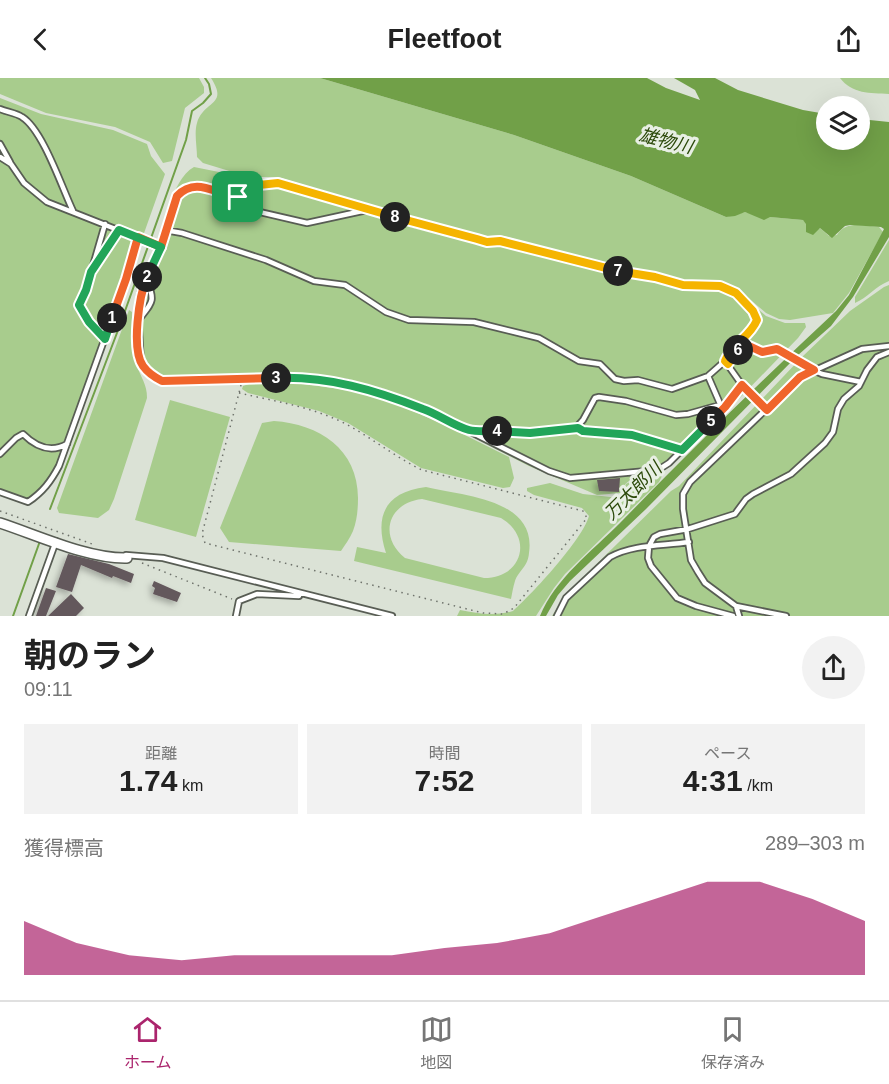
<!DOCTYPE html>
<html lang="ja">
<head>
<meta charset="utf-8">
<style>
  :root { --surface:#fff; --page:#f2f2f2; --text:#222; --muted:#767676; --line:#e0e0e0; --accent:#ab256d }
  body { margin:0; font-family:Helvetica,"Noto Sans JP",sans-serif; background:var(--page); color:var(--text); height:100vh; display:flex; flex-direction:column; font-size:22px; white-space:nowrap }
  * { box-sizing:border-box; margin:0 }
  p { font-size:20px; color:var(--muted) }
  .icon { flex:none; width:33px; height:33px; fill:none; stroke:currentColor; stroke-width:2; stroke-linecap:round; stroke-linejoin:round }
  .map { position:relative; height:538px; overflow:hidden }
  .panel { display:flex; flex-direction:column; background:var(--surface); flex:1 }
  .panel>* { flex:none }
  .controls { position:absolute; left:816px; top:18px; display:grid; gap:12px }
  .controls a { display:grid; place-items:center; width:54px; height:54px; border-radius:50%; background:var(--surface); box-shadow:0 6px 24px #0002; font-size:30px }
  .pin { position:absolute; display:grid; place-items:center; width:51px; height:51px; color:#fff; margin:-26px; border-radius:12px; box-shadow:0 3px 9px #0006 }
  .km { position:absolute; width:30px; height:30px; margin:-15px; border-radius:50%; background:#222; color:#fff; font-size:16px; line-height:30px; text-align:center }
  .round { display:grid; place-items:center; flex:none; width:63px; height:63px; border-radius:32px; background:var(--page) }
  .overview { display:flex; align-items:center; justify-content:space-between; height:102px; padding:0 24px }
  h1 { font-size:33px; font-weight:700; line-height:45px }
  .stats { display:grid; grid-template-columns:repeat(3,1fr); gap:9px; height:102px; padding:6px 24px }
  .stats div { display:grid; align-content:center; border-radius:0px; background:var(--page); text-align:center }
  .stats b { font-size:30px; font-weight:700 }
  .stats small { font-size:16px; font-weight:400 }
  .stats p { font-size:16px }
  .chart { height:168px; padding:12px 24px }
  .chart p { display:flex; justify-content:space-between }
  .chart svg { width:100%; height:108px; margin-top:6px; fill:var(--accent); opacity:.7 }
  header { display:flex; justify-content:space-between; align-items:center; height:78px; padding:0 24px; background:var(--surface); font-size:27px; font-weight:700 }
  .tabs { display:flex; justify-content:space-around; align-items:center; height:84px; border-top:2px solid var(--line); background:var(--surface); font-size:16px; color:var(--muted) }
  .tabs a { display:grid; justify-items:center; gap:3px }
  .tabs .active { color:var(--accent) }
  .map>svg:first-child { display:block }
</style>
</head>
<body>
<header><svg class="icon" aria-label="back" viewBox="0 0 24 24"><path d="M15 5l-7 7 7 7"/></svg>Fleetfoot<svg class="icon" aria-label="share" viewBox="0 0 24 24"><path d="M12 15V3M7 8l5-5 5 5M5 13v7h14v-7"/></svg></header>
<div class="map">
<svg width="889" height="538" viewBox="0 0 889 538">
  <defs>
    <filter id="shadow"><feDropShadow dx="-3" dy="3" stdDeviation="3" flood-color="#0004"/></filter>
  </defs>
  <rect width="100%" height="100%" fill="#dbe2d6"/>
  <path fill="#a8cc8d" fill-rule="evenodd" d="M 0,0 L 199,0 L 204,9 L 204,15 L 185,30 L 172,83 L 163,85 L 150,64 L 115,49 L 46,35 L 0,16 Z
    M 211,0 L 320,0 L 514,57 L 631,98 L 726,139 L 745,134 L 759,138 L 803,142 L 817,152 L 820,150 L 829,158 L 837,157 C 846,142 864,148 879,149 L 883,154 L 849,215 L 833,235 L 790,242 L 779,241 L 766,235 L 740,213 L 723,204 L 683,202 L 656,195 L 615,188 L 500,157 L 487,158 L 410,140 L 278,99 L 249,99 L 203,85 L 197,79 C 197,69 194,55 197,45 C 204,22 229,28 211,0 Z
    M 840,0 L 889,0 L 889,16 C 870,15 852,16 840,0 Z
    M 0,20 L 41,36 L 113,52 L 147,66 L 151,78 L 165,96 L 60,392 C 52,407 44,418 29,426 L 0,416 Z
    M 194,89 L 249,100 L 276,101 L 325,114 L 410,142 L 486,160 L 500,159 L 617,190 L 652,196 L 683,204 L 722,206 L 737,213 L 766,238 L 785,245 L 805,245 L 806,249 L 798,260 L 703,358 L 663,394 L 653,395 L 659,395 L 662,398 L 659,404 L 565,496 L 554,510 L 536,538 L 457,538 L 460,532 C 479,536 495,538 513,533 C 533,515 582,462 589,438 L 582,430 L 534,417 L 527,413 L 527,410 L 550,405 L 583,416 L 620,420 L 626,406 L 640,398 C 630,401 624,405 620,415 L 597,417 L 529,388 L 425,335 L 380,317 L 348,309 L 299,302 L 163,306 C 153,302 142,297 138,286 C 131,268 135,222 141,204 C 144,195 150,188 154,179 C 163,155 170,102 194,89 Z
    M 889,162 L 889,203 C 876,208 867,220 855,225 L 855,219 Z
    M 889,207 L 889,538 L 552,538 L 566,516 L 671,413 L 679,408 L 802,279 L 850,233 L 884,209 Z
    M 129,232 L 132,234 C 132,251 131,272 137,288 C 141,300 147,306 147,320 L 114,421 L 109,432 L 98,440 L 59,435 L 57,430 Z
    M 297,305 C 324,309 352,311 378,320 C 424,335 466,358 509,379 L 514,400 L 510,409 L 503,410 L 421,390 L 348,345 L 319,333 L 248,315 L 242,311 L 243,308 L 249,306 Z
    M 170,322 L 230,339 L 196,459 L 135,442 Z
    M 274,343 C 319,346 358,371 358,420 C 358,431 357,443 353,453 C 350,460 345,467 341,473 L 229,464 L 220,450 L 262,345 Z
    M 426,409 C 464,418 537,421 529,475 C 528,489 518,493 515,503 C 513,509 512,516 511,521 L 354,483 L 357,469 L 386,475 C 374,438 385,414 426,409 ZM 422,421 L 501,440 C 534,460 522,500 484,500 L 405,480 C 378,458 388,425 422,421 Z"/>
  <path fill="#71a048" d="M 320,0 L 647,0 L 666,10 L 700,22 L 695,12 L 674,0 L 715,0 L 738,12 L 803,32 L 826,36 L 826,62 L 860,62 L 860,41 L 889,44 L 889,159 L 853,219 L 831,248 L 797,278 L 646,431 L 570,503 L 558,517 L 546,538 L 540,538 C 555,501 592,473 620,445 C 690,373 762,302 836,233 L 849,217 L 884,151 L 881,149 L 850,147 L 845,148 L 832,160 L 820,150 L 813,157 L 806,154 L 806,146 L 803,142 L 770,139 L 764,142 L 745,134 L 735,138 L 726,139 L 631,98 L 514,57 Z"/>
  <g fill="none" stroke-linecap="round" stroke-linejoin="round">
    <path stroke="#71a048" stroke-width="2" d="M 50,431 L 120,247 L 186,62 L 192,33 L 203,25 L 211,16 L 209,6 L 205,0
      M 13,538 L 40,463"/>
  </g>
  <path fill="#64585c" filter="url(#shadow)" d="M 620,400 L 619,414 L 599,413 L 597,402 Z
    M 68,476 L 109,486 L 134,496 L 131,505 L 113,498 L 112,500 L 81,487 L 72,514 L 56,509 Z
    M 154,503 L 181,515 L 177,524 L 153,516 L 155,510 L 152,508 Z
    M 46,510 L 56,513 L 46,538 L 36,538 Z
    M 71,516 L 84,530 L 76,538 L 48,538 Z"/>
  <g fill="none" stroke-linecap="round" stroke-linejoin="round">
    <defs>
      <path id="service" d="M 0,31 C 7,34 16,35 22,39 C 43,52 62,110 73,133
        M 0,66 L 10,84
        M 0,79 L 11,86 L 24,105 L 47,124 L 161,169
        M 233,119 L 251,132 L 307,145 L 367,132
        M 105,146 L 86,212 L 79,227 L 89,244 L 105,261
        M 165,152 L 182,155 L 266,182 L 314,203 L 345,207 L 386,234 L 409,242 L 474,244 L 539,260 L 579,283 L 600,286 L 615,301 L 624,303 L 638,302 L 672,311 L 708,298 L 725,283 L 742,307 L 767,332
        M 93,192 L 119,151
        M 137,244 C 152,224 156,225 147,202
        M 725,283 C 732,266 750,259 757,242 L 753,233 L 736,215 L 720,209 L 683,207 L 655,199 L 620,194 L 500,163 L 487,164 L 412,145 L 278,105 C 273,106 265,105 259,107 C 252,109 246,117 238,119 C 215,124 200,92 177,118 L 161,169 L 140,215 L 138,235 L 141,286 L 151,297 L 162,303 L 297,299 L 347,305 L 380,314 L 425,331 L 549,393 L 570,400 L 658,392 L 669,385 L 725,329 L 742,307
        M 728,286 L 739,270 L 747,267 L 762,274 L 777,271 L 804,288 L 822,296 L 861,304
        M 708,298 L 721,328
        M 577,350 L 583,353 L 632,357 L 682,372
        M 471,352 L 530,355 L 574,352 L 583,342 L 595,320 L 599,319 L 626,323 L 676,337 L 688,336 L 720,327
        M 0,376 L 16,360 L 23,356 C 36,369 51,375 67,366
        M 0,414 L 28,424 C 43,414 51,403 59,388 L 126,201 L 138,159
        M 126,477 L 163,480 L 392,538
        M 736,528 L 739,538
        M 29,538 L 56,463
        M 236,538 L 239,523 L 257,516 L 299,518
        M 557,538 L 566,520 L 610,479 C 634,466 663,468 689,464
        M 733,538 L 696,528 L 677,520 L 651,488 L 648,480 L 649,468 L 654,459 L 660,456 L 688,451 L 735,436 L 746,421 L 753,416 L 791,396 L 825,365 L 833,354 L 838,331 L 844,321 L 859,308 L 867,292 L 877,279 L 889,274
        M 786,538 L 736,528 L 705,505 L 698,494 L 691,482 L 683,431 L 683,416 L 690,404 L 800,299 L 862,271 L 889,268"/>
      <path id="minor" d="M 0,445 C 37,457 88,481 127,480"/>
    </defs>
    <use href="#service" stroke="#585d54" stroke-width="8"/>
    <use href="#minor" stroke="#585d54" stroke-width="12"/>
    <path stroke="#6e726b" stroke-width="1.5" stroke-dasharray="1.5 4.5" stroke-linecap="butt" d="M 239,315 C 274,323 313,329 346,346 C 372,360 395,379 422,392 L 583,433 L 587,440 L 514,530 L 503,536 L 483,535 L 205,465 L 202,456 L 239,315 L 241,307
      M 0,433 L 95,467
      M 142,485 L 232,521"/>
    <use href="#service" stroke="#fff" stroke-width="4.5"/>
    <use href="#minor" stroke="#fff" stroke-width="9"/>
  </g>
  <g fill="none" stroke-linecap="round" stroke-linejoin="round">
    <defs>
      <path id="split-1" d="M 112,240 L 126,201 L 138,159 L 161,169 L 177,118 C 196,98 215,116 238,119"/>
      <path id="split-2" d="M 112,240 L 105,261 L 89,244 L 79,227 L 86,212 L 91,194 L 119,152 L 161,169 L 147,199"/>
      <path id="split-3" d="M 147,199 C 139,218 131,271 143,288 C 148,295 154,299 162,303 L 276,300"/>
      <path id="split-4" d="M 276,300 C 328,298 375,312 423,331 C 438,336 454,348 469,352 C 477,354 488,353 497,353"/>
      <path id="split-5" d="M 497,353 L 530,355 L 578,350 L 583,353 L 632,357 L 682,372 L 711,343"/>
      <path id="split-6" d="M 711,343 L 725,329 L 742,307 L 767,332 L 800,299 L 814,292 L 777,271 L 762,274 L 747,267 L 738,272"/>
      <path id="split-7" d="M 618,193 L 655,199 L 683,207 L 720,208 L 736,215 L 753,233 L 757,242 C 750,259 732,266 725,283 L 728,286 L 738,272"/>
      <path id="split-8" d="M 395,139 L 477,161 L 487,164 L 500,163 L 618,193"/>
      <path id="split-9" d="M 238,119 L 259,107 L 278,105 L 395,139"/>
    </defs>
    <use href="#split-1" stroke="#fff" stroke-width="12"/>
    <use href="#split-2" stroke="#fff" stroke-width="12"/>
    <use href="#split-3" stroke="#fff" stroke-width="12"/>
    <use href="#split-4" stroke="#fff" stroke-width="12"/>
    <use href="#split-5" stroke="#fff" stroke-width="12"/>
    <use href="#split-6" stroke="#fff" stroke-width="12"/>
    <use href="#split-7" stroke="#fff" stroke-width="12"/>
    <use href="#split-8" stroke="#fff" stroke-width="12"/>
    <use href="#split-9" stroke="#fff" stroke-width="12"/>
    <use href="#split-1" stroke="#f0652b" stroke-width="8"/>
    <use href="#split-2" stroke="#22a559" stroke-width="8"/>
    <use href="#split-3" stroke="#f0652b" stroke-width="8"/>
    <use href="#split-4" stroke="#22a559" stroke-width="8"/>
    <use href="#split-5" stroke="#22a559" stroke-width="8"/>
    <use href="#split-6" stroke="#f0652b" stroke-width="8"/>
    <use href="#split-7" stroke="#f5b400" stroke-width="8"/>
    <use href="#split-8" stroke="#f5b400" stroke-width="8"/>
    <use href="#split-9" stroke="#f5b400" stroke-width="8"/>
  </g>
  <g text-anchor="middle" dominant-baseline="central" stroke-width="6" stroke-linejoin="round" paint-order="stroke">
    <g font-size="18" font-style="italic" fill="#2b4909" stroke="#e8efe4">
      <text transform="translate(666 63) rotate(14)">雄物川</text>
      <text transform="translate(633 413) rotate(-45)">万太郎川</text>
    </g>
  </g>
</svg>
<div class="controls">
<a><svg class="icon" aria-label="layers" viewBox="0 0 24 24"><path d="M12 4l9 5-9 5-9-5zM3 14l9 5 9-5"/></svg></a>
</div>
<div class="pin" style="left:238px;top:119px;background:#1e9e55"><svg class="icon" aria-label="arrive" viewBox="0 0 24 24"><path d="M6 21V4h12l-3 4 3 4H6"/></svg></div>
<b class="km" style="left:112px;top:240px">1</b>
<b class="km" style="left:147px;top:199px">2</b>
<b class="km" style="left:276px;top:300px">3</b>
<b class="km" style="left:497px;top:353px">4</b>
<b class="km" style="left:711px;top:343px">5</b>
<b class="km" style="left:738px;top:272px">6</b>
<b class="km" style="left:618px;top:193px">7</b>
<b class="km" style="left:395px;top:139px">8</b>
</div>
<section class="panel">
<div class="overview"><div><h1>朝のラン</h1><p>09:11</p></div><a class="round"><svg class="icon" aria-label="share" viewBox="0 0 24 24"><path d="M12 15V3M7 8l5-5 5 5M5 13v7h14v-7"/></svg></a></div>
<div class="stats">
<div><p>距離</p><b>1.74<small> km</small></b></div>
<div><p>時間</p><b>7:52</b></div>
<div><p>ペース</p><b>4:31<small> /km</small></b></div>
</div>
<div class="chart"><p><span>獲得標高</span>289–303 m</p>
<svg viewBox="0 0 160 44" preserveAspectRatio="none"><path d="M0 44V22L10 31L20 36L30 38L40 36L50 36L60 36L70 36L80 33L90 31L100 27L110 20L120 13L130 6L140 6L150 13L160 22V44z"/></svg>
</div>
</section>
<nav class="tabs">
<a class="active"><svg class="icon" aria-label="home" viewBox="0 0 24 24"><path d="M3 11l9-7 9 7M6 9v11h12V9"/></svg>ホーム</a>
<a><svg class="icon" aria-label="map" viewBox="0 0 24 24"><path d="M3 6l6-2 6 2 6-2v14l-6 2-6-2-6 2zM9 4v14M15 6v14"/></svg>地図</a>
<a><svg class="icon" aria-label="saved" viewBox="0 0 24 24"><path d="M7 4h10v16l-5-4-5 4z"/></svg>保存済み</a>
</nav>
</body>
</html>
